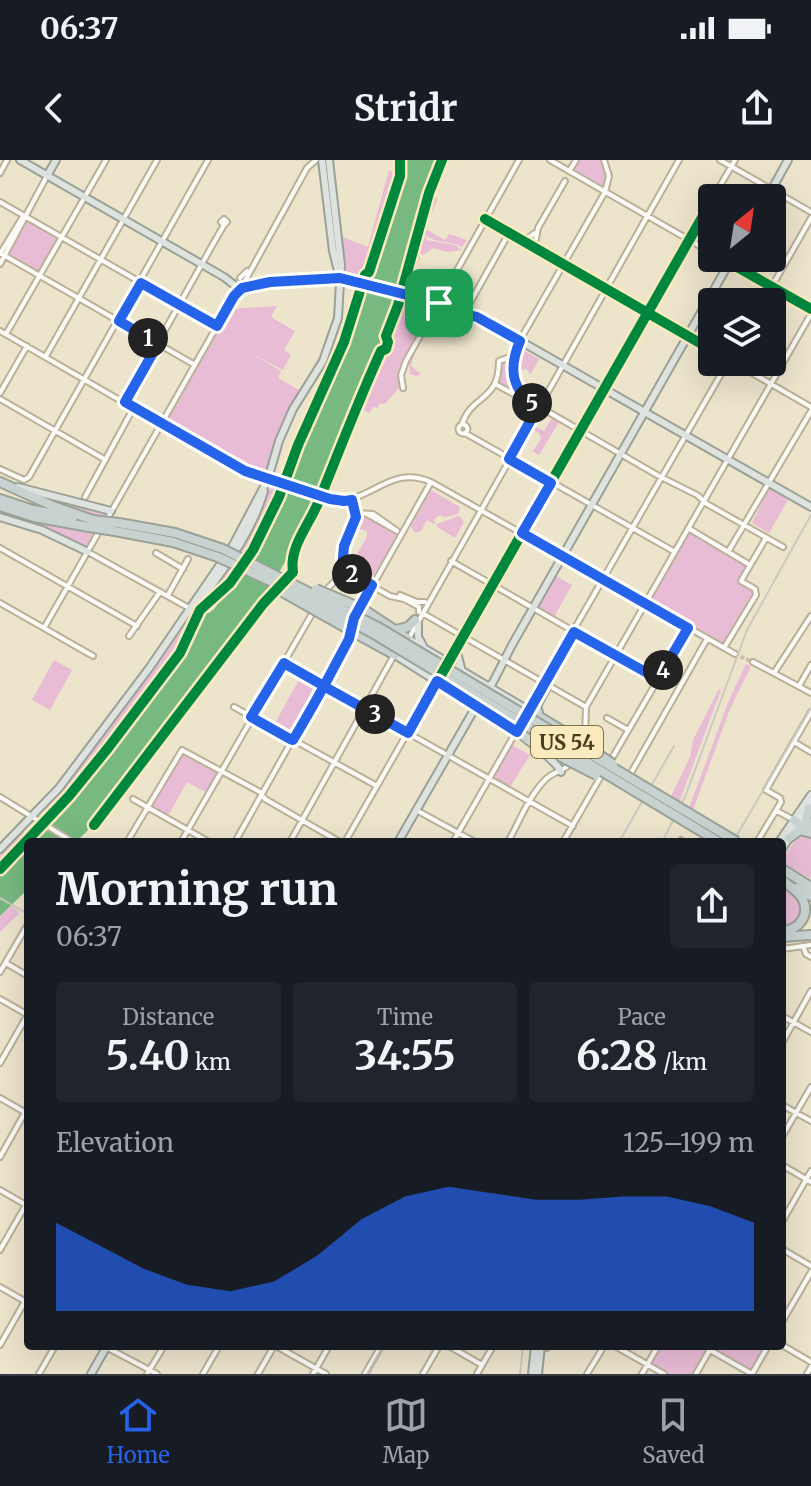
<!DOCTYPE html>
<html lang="en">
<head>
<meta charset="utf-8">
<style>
  :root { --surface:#171b24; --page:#20242c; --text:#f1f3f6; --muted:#9ea1a6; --line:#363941; --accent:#2563eb }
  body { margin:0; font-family:Merriweather,serif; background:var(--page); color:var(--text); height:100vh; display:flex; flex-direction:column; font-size:30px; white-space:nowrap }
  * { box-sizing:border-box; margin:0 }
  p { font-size:26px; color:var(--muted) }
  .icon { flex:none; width:44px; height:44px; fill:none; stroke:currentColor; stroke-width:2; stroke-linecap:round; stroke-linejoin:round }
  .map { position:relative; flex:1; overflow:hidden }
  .panel { position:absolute; left:24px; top:678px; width:762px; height:512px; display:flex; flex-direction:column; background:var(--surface); border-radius:8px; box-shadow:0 8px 32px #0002 }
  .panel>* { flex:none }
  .needle { width:52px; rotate:30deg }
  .buttons { position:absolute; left:698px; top:24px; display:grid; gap:16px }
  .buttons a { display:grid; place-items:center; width:88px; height:88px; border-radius:8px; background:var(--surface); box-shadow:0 8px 32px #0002; font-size:40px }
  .pin { position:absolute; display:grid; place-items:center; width:68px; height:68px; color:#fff; margin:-34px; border-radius:16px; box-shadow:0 4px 12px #0006 }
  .km { position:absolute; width:40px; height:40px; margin:-20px; border-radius:50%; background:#222; color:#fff; font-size:22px; line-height:40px; text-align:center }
  .round { display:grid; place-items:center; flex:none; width:84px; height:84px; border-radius:8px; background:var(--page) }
  .summary { display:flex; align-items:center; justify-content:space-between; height:136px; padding:0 32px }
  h1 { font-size:44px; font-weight:700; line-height:60px }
  .figures { display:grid; grid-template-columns:repeat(3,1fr); gap:12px; height:136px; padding:8px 32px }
  .figures div { display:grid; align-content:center; border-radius:8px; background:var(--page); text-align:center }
  .figures b { font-size:40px; font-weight:700 }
  .figures small { font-size:22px; font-weight:400 }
  .figures p { font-size:22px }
  .chart { height:224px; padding:16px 32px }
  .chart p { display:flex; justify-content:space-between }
  .chart svg { width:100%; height:144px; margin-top:8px; fill:var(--accent); opacity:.7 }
  .status { display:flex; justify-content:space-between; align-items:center; height:56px; padding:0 40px; background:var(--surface); direction:ltr }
  .status svg { height:22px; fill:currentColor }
  header { display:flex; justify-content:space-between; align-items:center; height:104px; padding:0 32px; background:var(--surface); font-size:36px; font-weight:700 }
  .dock { display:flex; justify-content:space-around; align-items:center; height:112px; border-top:2px solid var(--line); background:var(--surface); font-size:22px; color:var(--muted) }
  .dock a { display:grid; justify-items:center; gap:4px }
  .dock .current { color:var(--accent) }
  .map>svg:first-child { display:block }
</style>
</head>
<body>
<div class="status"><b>06:37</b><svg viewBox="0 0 49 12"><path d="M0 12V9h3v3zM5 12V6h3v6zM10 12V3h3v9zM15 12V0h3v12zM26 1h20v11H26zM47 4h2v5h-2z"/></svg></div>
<header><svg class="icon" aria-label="back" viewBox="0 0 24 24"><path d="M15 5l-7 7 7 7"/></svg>Stridr<svg class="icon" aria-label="share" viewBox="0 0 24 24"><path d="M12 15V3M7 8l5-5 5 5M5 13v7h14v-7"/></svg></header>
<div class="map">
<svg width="811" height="1214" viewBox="0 0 811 1214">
  <rect width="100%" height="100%" fill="#ede4cc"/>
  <path fill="#e9bcd6" d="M 577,0 L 602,0 L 607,17 L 605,30 L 572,9 Z
    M 389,10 L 400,17 L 368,118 L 356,119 L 344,114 L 340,76 L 368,87 Z
    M 430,33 L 438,39 L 424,68 L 445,80 L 449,74 L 467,80 L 462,87 C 450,80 435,84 425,75 L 427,80 L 455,85 L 462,90 L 447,92 L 433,88 L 423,95 L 419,93 L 420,98 L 416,107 L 408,109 L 410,114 L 417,113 L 410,124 L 411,128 L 407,130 L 405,117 L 417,77 L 425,74 L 419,68 Z
    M 27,61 L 57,78 L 39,112 L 8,94 Z
    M 396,140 L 410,141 L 457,155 L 458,169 L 448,173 L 442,167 L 435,165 C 420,172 415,191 411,206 L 421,214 L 416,216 L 410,214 L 409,201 L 405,199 L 399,214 L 399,228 L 385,244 L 380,243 L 377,248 L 373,247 L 369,253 L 355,245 L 377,193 L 385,188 L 387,182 L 385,177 L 397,145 Z
    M 277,146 L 271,157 L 295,171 L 284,190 L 291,195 L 283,210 L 250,193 L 281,211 L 278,218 L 301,231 L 267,311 C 248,315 182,274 166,260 L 229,149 Z
    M 520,188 L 539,199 L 531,214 L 526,209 L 519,210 L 514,207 Z
    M 508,200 L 511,222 L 517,233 L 498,222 L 501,217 L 500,202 Z
    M 552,258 L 559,262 L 539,295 L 533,291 L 541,279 L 540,274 L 530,268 L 532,265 L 544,271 Z
    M 277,327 L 282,334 L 253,392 L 212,449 L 202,450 L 204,457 L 189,481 L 66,640 L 49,659 L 45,657 L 45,649 L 224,413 L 247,378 L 270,329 Z
    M 769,328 L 788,340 L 769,373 L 752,363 Z
    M 23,329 L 104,352 L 105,353 L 104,357 L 74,351 Z
    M 431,330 L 460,347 L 458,354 L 445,357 L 439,355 L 433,361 L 436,362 L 434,364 L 427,360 L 421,371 L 415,373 L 411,366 Z
    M 0,353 L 94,373 L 85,388 L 0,356 Z
    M 364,355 L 390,372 L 395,372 L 397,378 L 370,420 L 348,407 L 348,398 L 357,394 L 367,377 L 367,371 L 357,369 Z
    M 459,356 L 464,362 L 455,378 L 437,367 L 437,364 Z
    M 690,373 L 748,405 L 738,421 L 755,434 L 728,480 L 723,483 L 650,442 Z
    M 556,416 L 572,425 L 554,457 L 539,448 Z
    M 54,500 L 72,510 L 50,550 L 32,540 Z
    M 746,504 L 751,506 L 730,549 L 693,650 L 689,648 L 729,540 Z
    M 301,516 L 319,529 L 291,577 L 273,567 Z
    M 719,529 L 721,530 L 679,643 L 670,638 L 690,597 L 693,580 Z
    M 512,585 L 530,595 L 510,627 L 494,617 Z
    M 182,592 L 219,612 L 207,633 L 187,622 L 168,656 L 151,645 Z
    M 23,672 L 26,672 L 31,680 L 0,712 L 0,694 Z
    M 801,672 L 811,675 L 811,719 L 782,703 L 782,700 Z
    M 782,724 L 795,732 L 803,746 L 797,764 L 782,770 Z
    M 11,746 L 18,751 L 19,754 L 0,772 L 0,756 Z
    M 660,1186 L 700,1186 L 708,1190 L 694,1214 L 668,1214 L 651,1204 Z
    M 714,1186 L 765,1186 L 750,1211 L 713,1189 Z"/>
  <path fill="#77b980" d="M 404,0 L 436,0 L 397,145 L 385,177 L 388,182 L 385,188 L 377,193 L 310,357 L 258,450 L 91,667 L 76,682 L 29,682 L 75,632 L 119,576 L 192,481 L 205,456 L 203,452 L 209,453 L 214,449 L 246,407 L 282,336 L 357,150 Z
    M 28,683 L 28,729 L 0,756 L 0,712 Z"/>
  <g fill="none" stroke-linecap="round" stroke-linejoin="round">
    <path stroke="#ccc2a9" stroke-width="4" stroke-dasharray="4 2" stroke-linecap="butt" d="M 735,494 L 753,502"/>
    <defs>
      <path id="minor" d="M 550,0 L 712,93
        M 720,0 L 811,52
        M 570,10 L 576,0
        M 0,13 L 7,0
        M 713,38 L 735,0
        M 0,42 L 217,166
        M 485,59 L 712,190
        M 518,78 L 528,78 L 535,73
        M 538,91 L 535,84 L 538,68 L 565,21
        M 0,93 L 195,205
        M 0,94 L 22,58
        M 721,98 L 811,149
        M 0,104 L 47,16
        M 240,118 L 247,111
        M 245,121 L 307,8 L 316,0
        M 763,142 L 811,58
        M 466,150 L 509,73
        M 0,171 L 239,309 L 344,341 C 377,334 395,306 431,322 L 735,494
        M 6,174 L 106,0
        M 520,180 L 605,32 L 609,16 L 604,0
        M 517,186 C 510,207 510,222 526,239 L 657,315 L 697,335 L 707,344 L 783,387
        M 46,196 L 157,0
        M 733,202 L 811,247
        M 495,224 L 525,240
        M 403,228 L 401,215 L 406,201 L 519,0
        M 0,233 L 27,186
        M 0,239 L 104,299
        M 125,242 L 213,84 L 224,65 L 221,62 L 224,59 L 227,62 L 224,65
        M 462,264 C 472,234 499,242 499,201 L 510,197 L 513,191
        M458.5 269a4.5 4.5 0 1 1 9 0a4.5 4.5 0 1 1-9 0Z
        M 465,273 L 675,392
        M 0,309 L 24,320 L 29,317 L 208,0
        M 85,337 L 134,247
        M 356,353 L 373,354 L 397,371
        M 367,354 L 397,371
        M 106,361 L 234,136 L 242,128
        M 688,368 L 750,405
        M 0,388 L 137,466
        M 88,392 L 189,448
        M 728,392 L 811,251
        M 156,393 L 183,409
        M 451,401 L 657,519
        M 342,409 L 390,436 L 404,439 L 419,447 L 419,452
        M 323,433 L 335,421 L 345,403 L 344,386 L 356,357 L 352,340
        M 168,435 L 188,399
        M 400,435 L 417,442 L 425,442
        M 0,443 L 93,496
        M 360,448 L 431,322
        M 424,454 L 586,547
        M 44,468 L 101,368
        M 129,476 L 160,432
        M 409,478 L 679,0
        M 724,488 L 756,435 L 755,429 L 741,421 L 766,378
        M 753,502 L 811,533
        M 284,503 L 573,666
        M 448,503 L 712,40
        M 774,513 L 811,456
        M 799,526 L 811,505
        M 234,547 L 377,626
        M 527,551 L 728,202
        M 607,558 L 628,570
        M 794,582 L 811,592
        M 582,584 L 585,577 L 586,547 L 811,154
        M 611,600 L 688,468
        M 631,613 L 707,479
        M 0,637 L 73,682
        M 133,639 L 209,682
        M 416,650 L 475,682
        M 777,651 L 792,659
        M 127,682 L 182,590 L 260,632 L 265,639 L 340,682
        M 181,682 L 313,452
        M 235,682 L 349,479 L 351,471
        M 290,682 L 393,497
        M 345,682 L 441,514
        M 453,682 L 521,563
        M 508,682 C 519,662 529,636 545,620 C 553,611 564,612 572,602
        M 563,682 L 604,611
        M 679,682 L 681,680
        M 757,682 L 781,642 L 780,638 L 766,630 L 811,552
        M 803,786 L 806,794 L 811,797
        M 782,789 L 811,785
        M 6,803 L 28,816
        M 0,812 L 28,764
        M 0,839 L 28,855
        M 782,856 L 811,872
        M 782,883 L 811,831
        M 0,903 L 28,854
        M 0,938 L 28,954
        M 782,945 L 811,961
        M 782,977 L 811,927
        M 0,997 L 28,947
        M 782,1005 L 811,1022
        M 0,1030 L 26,1045
        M 782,1062 L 811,1011
        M 782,1089 L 811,1106
        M 0,1090 L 28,1041
        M 0,1127 L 28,1143
        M 782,1162 L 811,1112
        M 0,1185 L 28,1136
        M 782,1185 L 811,1202
        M 276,1186 L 326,1214
        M 449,1186 L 482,1205
        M 615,1186 L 664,1214
        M 106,1187 L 157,1214
        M 547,1188 L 548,1186
        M 710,1190 L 752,1214
        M 39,1214 L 55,1186
        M 147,1214 L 164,1186
        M 203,1214 L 219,1186
        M 258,1214 L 274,1186
        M 313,1214 L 329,1186
        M 365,1214 L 381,1186
        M 423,1214 L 439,1186
        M 477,1214 L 493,1186
        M 587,1214 L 604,1186
        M 642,1214 L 658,1186
        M 696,1214 L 712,1186
        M 752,1214 L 768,1186
        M 807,1214 L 811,1207"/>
      <path id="major" d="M 20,0 L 224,117 L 238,128 L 242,128
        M 322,0 L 333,91 L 339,115
        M 47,16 L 56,0
        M 767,38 L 788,0
        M 245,122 L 244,127 L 270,122 L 340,118 L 466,150 L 811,347
        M 423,141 L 477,157
        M 18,327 L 111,351
        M 0,357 L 42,370 L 88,392
        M 193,446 L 200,442 C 225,407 252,373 264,331
        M 418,463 L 418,477 L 423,486
        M 407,478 L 528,550
        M 456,488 L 461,508
        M 395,495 L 517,572 C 528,581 557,601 561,612
        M 488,526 L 492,524 L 512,485 L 732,98
        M 398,682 L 482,536
        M 779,682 L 811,635
        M 0,689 L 59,628 L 150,507 L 232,387 L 268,319 L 279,281 L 293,249 L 323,201 L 338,158 L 341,105 L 329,0
        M 782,689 L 811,644
        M 91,1214 L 107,1186
        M 532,1214 L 535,1186
        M 538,1214 L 541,1186"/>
      <path id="highway" d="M 0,322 L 53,346 L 93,360
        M 0,339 L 33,350 L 73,357
        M 0,346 L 34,357 L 89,367
        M 119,363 L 175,373 L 223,389
        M 115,371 L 173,382 L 218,397
        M 363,449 L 407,478
        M 395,470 L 408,467 L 415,460
        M 355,473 L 395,495
        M 528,550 L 576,579
        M 539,556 L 536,546 L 547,525
        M 517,572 L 567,600
        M 809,648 L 806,659 L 811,668
        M 794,660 L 807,671
        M 789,678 L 800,670 L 811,673
        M 782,709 L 811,727
        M 782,720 C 789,725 797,731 802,738 C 811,755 799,770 782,771
        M 797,728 L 811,736
        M 782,777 L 811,775"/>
    </defs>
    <use href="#minor" stroke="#bab198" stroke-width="8"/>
    <use href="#major" stroke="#9aa297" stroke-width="10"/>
    <use href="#highway" stroke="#9aa297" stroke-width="12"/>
    <use href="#minor" stroke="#fcfbf7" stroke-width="4"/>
    <use href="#major" stroke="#dee3e0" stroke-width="6"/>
    <use href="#highway" stroke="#c8d3d1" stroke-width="8"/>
    <path stroke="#ccc9c1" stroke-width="2" d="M 619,682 L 674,586
      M 662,682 L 685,637 L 747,470 L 811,355
      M 733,682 L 811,548
      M 0,738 L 28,754
      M 367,1214 L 383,1186
      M 520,1214 L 523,1186"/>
    <defs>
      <path id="highway-bridge" d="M 93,360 L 119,363
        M 89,367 L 115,371
        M 223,389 L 378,467 L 737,682
        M 218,397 L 300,435 L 374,474 L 719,682
        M 316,429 L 363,449
        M 279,430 L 355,473
        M 576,579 L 613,604
        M 567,600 L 596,615"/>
    </defs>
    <use href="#highway-bridge" stroke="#9aa297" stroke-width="12" stroke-linecap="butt"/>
    <use href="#highway-bridge" stroke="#c8d3d1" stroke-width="8"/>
    <defs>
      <path id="cycleway" d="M 485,59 L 712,190
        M 721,98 L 811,149
        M 408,573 L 712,40
        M 94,665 L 263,444 L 293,412 C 289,387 309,365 318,343 C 339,292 358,241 381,191 L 386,189 L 388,182 L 386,176 L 398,145 L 429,33 L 442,0
        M 0,709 L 69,636 L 108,588 L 180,493 L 200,450 L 230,423 L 253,390 L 279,337 L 298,285 L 344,182 L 365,115 L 369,112 L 400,16 L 400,0"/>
    </defs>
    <use href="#cycleway" stroke="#faeabe" stroke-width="15"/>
    <use href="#cycleway" stroke="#00873e" stroke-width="10"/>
  </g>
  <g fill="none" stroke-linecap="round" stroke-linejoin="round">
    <defs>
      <path id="route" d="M 439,143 L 340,118 L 270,122 L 242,128 L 234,136 L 217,166 L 141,123 L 119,161 L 158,184 L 125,242 L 245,311 L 330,339 L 344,341 L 352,340 L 356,357 L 344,386 L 342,409 L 372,425 L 354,458 L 349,479 L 324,526 C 314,544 304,562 293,580 L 290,579 L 251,557 L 284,503 L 287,505 L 324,526 L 327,528 L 408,573 L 437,521 L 517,572 L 574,472 L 658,519 L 688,468 L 522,373 L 551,323 L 509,299 L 538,247 C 511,231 508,209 520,181 L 477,157 L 437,147 L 439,143"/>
    </defs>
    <use href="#route" stroke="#fff" stroke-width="16"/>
    <use href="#route" stroke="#2563eb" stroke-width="10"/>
  </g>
  <g text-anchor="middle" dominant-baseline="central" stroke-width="8" stroke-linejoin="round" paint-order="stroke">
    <rect fill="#faeabe" stroke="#7d704d" stroke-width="2" x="531" y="566" width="72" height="32" rx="6"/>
    <g font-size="20" font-weight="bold" fill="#473c1c">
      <text x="567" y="582">US 54</text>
    </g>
  </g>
</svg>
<div class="buttons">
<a><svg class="needle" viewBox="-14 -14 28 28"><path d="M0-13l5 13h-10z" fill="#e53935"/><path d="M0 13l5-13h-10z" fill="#9ea1a6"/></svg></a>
<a><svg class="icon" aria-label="layers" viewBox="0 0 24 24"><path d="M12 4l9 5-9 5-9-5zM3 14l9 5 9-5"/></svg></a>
</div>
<div class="pin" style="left:439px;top:143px;background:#1e9e55"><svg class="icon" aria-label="arrive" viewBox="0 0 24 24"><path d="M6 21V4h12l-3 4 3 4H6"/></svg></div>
<b class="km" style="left:148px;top:178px">1</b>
<b class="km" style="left:352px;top:414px">2</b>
<b class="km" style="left:375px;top:554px">3</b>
<b class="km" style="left:663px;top:510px">4</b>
<b class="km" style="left:532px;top:243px">5</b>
<section class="panel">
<div class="summary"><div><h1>Morning run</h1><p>06:37</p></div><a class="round"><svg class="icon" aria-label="share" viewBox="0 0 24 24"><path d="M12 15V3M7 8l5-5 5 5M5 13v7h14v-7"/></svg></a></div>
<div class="figures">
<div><p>Distance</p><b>5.40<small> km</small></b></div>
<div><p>Time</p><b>34:55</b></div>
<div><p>Pace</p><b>6:28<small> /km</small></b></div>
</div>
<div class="chart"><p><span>Elevation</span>125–199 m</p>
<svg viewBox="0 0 160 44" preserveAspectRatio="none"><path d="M0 44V17L10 24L20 31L30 36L40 38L50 35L60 27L70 16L80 9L90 6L100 8L110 10L120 10L130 9L140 9L150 12L160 17V44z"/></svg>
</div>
</section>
</div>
<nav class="dock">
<a class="current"><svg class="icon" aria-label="home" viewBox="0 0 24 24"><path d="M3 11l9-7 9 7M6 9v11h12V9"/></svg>Home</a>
<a><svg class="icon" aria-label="map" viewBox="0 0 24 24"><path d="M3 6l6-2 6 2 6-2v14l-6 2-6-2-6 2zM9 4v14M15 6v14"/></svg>Map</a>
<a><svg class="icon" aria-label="saved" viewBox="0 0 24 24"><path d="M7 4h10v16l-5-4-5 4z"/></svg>Saved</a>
</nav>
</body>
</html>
